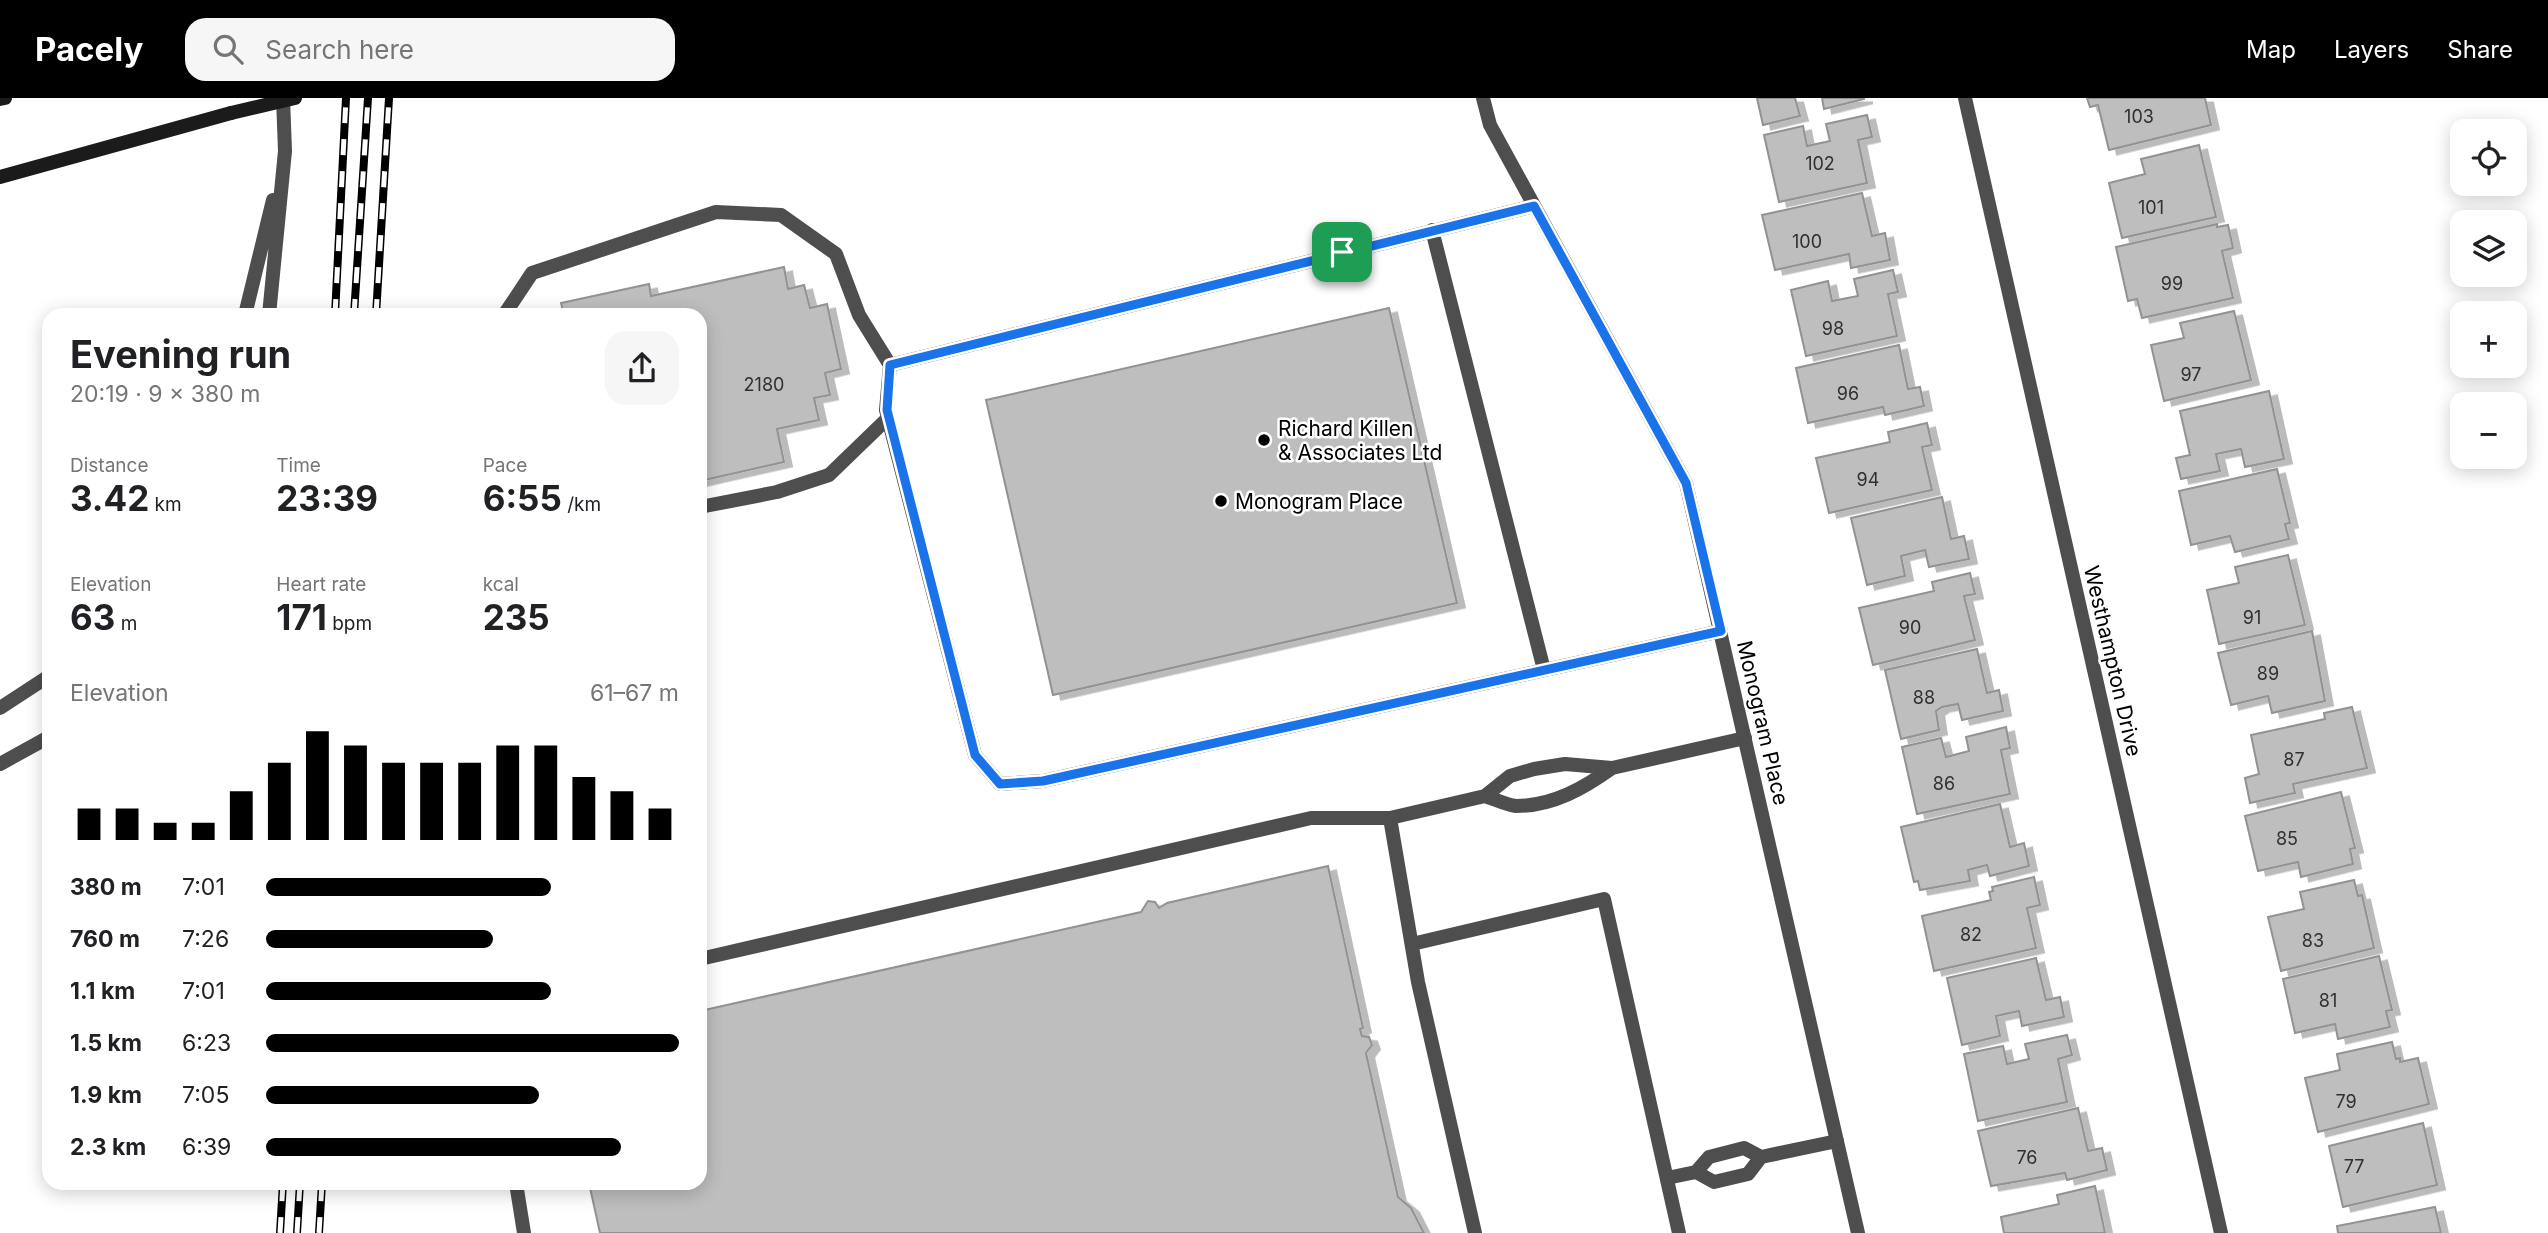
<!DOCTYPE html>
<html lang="en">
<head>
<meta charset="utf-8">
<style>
  :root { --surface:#fff; --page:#f6f6f6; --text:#202124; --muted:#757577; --accent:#000 }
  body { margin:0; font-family:Inter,sans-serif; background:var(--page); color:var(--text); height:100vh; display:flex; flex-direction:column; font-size:26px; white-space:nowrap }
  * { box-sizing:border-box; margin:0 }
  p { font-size:23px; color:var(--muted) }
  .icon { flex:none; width:38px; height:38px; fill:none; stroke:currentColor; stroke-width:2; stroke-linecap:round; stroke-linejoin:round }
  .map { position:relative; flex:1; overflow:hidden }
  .sheet { position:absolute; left:42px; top:210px; width:665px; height:882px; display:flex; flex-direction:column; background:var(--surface); border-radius:21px; box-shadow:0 4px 18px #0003 }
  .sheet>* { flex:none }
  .tools { position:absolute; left:2450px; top:21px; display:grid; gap:14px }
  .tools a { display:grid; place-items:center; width:77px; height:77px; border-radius:14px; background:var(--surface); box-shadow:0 4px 18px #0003; font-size:35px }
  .pin { position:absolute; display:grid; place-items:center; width:60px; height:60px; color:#fff; margin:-30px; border-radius:14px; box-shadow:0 4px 10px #0006 }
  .round { display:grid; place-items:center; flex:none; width:74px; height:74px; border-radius:21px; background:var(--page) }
  .headline { display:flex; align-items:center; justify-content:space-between; height:119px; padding:0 28px }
  h1 { font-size:38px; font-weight:700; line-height:52px }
  .metrics { display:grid; grid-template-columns:repeat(3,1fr); gap:10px; height:119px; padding:7px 28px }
  .metrics div { display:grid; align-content:center }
  .metrics b { font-size:35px; font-weight:700 }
  .metrics small { font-size:19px; font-weight:400 }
  .metrics p { font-size:19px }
  .chart { height:196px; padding:14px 28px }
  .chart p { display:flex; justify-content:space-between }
  .chart svg { width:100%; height:126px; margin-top:7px; stroke:var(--accent); stroke-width:6 }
  ul { padding:0 28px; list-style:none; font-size:23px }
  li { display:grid; grid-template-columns:112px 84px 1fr; align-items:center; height:52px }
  li i { height:18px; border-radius:9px; background:var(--accent) }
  header { display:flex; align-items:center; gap:42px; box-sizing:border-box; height:98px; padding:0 35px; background:var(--accent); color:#fff }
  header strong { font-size:33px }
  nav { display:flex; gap:38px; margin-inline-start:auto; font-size:24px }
  .search { width:490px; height:63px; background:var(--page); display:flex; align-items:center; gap:18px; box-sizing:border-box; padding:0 24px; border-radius:21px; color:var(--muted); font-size:26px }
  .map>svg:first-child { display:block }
</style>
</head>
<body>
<header>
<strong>Pacely</strong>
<div class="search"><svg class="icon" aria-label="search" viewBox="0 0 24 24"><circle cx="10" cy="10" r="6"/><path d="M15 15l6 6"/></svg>Search here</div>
<nav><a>Map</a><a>Layers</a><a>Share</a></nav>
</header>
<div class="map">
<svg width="2548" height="1135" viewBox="0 0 2548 1135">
  <defs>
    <filter id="shadow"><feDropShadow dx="8" dy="4.5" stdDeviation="0" flood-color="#0004"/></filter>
  </defs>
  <rect width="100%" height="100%" fill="#fff"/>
  <path fill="#bebebe" stroke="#929292" stroke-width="2" filter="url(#shadow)" d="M 1757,0 L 1795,0 L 1800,18 L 1763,27 Z
    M 1822,0 L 1864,0 L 1864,1 L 1824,11 Z
    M 2087,0 L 2205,0 L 2211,27 L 2109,52 L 2098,7 L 2090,9 Z
    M 1867,17 L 1872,39 L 1858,42 L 1867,85 L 1779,104 L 1764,37 L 1803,28 L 1807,48 L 1830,43 L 1826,26 Z
    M 2199,47 L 2216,119 L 2122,140 L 2109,85 L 2145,76 L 2141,61 Z
    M 1862,95 L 1872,138 L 1885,135 L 1890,162 L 1851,170 L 1849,156 L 1775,172 L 1762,117 Z
    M 2217,126 L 2217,129 L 2228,127 L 2233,150 L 2222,153 L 2233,200 L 2142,220 L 2137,201 L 2128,203 L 2116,149 Z
    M 784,169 L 788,191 L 804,187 L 810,210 L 827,206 L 841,271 L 825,275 L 830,297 L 814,300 L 819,322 L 777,331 L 784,364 L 700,383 L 700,217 L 564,217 L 561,205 L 649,186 L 651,198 Z
    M 1893,172 L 1898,194 L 1888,196 L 1897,238 L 1806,258 L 1791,192 L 1828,183 L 1832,203 L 1858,198 L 1854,181 Z
    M 1389,210 L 1457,505 L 1053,597 L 986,302 Z
    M 2234,213 L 2251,282 L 2164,303 L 2151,247 L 2184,240 L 2180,225 Z
    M 1899,247 L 1908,291 L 1920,289 L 1924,308 L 1885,317 L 1883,309 L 1808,325 L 1796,270 Z
    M 2269,293 L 2284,361 L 2245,369 L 2241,351 L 2216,356 L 2220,373 L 2181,381 L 2176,360 L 2190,357 L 2180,313 Z
    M 1927,325 L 1932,347 L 1922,349 L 1932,392 L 1829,415 L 1816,360 L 1890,344 L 1888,334 Z
    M 2277,371 L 2290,425 L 2285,426 L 2289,441 L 2235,454 L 2230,438 L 2191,447 L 2179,393 Z
    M 1942,399 L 1951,441 L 1964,438 L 1969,461 L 1929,469 L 1925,452 L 1901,458 L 1905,478 L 1867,487 L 1851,420 Z
    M 2288,457 L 2305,527 L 2219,546 L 2207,492 L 2239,485 L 2235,469 Z
    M 1970,475 L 1975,496 L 1964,498 L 1975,542 L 1873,567 L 1859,510 L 1934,493 L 1932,484 Z
    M 2312,533 L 2325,603 L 2272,615 L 2268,598 L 2231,607 L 2218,555 Z
    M 1977,551 L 1987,595 L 1999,592 L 2003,613 L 1962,622 L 1958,606 L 1942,609 L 1936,613 L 1939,632 L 1901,641 L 1885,572 Z
    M 2352,609 L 2367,670 L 2293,686 L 2295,695 L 2250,705 L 2245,680 L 2259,676 L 2251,637 L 2325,621 L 2324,615 Z
    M 2006,629 L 2010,650 L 2001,652 L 2010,696 L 1917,716 L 1902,649 L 1941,640 L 1946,659 L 1969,653 L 1966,639 Z
    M 2341,694 L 2355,750 L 2350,751 L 2353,766 L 2301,779 L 2298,764 L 2258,773 L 2245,718 Z
    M 2000,706 L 2010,749 L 2024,745 L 2029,768 L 1990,778 L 1987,767 L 1968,772 L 1970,783 L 1920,792 L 1918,783 L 1914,784 L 1901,729 Z
    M 1328,768 L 1363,930 L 1360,931 L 1362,938 L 1369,939 L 1372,947 L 1366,955 L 1398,1099 L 1411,1110 L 1424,1135 L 600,1135 L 589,1085 L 700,1085 L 700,913 L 1141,814 L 1148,803 L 1155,804 L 1159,810 L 1167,805 Z
    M 2034,779 L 2040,807 L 2027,810 L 2036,850 L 1934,873 L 1922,818 L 1991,802 L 1989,794 L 1993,793 L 1992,789 Z
    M 2354,782 L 2358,798 L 2362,797 L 2374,850 L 2281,873 L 2268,819 L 2304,811 L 2300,794 Z
    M 2379,858 L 2392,912 L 2386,913 L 2390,929 L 2338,941 L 2335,926 L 2295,935 L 2283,881 Z
    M 2036,860 L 2046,902 L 2060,899 L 2064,919 L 2022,928 L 2019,913 L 1996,918 L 2000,938 L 1962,947 L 1947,880 Z
    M 2067,937 L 2072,957 L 2058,961 L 2067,1004 L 1978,1023 L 1964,956 L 2003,948 L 2007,966 L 2029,961 L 2025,946 Z
    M 2392,944 L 2396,961 L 2400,960 L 2400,964 L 2418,960 L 2429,1006 L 2318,1034 L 2305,980 L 2340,972 L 2337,956 Z
    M 2078,1010 L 2088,1053 L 2102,1050 L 2107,1072 L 2067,1082 L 2065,1075 L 1991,1088 L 1978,1033 Z
    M 2423,1025 L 2437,1087 L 2343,1109 L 2329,1048 Z
    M 2095,1088 L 2105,1135 L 2004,1135 L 2001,1119 L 2059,1106 L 2057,1097 Z
    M 2435,1109 L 2441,1135 L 2338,1135 L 2337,1128 Z"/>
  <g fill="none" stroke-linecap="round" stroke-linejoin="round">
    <path stroke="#4e4e4e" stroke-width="14" d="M 1534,108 L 890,267 L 886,312 L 975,657 L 1000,686 L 1043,683 L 1721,533
      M 1432,132 L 1544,572
      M 504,217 L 532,175 L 716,114 L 781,117 L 836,156 L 859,217 L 890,267
      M 700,409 L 777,394 L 829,377 L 888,320
      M 1612,670 C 1584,690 1553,708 1516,708 C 1507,707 1494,701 1485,698 L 1510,678 L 1534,671 L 1565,666 L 1612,670 L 1745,640
      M 1390,720 L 1418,884 L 1475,1135
      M 1412,846 L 1604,801 L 1679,1135
      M 700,861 L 1311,720 L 1390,720 L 1485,698
      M 1761,1059 L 1748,1076 L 1714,1084 L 1696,1074 L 1709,1059 L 1744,1050 L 1761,1059 L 1837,1043
      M 1667,1080 L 1696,1074
      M 516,1085 L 524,1135"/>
    <path stroke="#4e4e4e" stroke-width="14" d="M 1483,0 L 1490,27 L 1686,385 L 1858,1135
      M 1965,0 L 2221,1135
      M 245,217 L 273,102
      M 269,217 L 285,53 L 283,0
      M 0,610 L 49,578
      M 0,666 L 49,639"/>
    <path stroke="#1b1b1b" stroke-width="14" d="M 0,1 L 5,0
      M 0,79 L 231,15"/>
    <defs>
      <path id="rail" d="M 335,217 L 346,0
        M 354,217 L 368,0
        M 376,217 L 389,0
        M 280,1135 L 283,1085
        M 297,1135 L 300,1085
        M 319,1135 L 322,1085"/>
    </defs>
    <use href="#rail" stroke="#000" stroke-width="8"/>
    <use href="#rail" stroke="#fff" stroke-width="5" stroke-dasharray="16" stroke-linecap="butt"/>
    <path stroke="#1b1b1b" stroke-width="14" d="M 231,15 L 295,0"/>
  </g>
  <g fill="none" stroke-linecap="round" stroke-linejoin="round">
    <defs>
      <path id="route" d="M 1534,108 L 1686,385 L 1721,533 L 1043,683 L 1000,686 L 975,657 L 887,312 L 890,267 Z"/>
    </defs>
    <use href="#route" stroke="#fff" stroke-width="14"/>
    <use href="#route" stroke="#1a73e8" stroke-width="9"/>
  </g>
  <g fill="#000" stroke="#fff" stroke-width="2.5">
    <circle cx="1264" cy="342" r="7"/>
    <circle cx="1221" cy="403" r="7"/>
  </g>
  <g text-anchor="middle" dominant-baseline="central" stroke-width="5" stroke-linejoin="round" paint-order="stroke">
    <g font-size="18" fill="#303030">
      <text x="2139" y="18">103</text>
      <text x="1820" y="65">102</text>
      <text x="2151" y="109">101</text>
      <text x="1807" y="143">100</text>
      <text x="2172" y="185">99</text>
      <text x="1833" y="230">98</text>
      <text x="2191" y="276">97</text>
      <text x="764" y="286">2180</text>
      <text x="1848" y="295">96</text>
      <text x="1868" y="381">94</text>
      <text x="2252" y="519">91</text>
      <text x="1910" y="529">90</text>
      <text x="2268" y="575">89</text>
      <text x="1924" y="599">88</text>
      <text x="2294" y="661">87</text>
      <text x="1944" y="685">86</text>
      <text x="2287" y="740">85</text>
      <text x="1971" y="836">82</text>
      <text x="2313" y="842">83</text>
      <text x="2328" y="902">81</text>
      <text x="2346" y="1003">79</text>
      <text x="2027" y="1059">76</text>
      <text x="2354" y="1068">77</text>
    </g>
    <g font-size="21" fill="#000" stroke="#fff" text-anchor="start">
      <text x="1278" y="330">Richard Killen<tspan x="1278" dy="24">&amp; Associates Ltd</tspan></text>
      <text x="1235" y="403">Monogram Place</text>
    </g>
    <g font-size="21" fill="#000" stroke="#fff">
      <text transform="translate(2113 563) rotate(77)">Westhampton Drive</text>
      <text transform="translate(1763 625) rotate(77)">Monogram Place</text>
    </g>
  </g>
</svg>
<div class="tools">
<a><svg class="icon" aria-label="locate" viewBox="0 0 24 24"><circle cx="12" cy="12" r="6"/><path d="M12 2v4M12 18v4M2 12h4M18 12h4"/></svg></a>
<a><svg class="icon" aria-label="layers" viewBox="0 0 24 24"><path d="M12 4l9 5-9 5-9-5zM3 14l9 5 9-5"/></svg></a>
<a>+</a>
<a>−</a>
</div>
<div class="pin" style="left:1342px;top:154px;background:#1e9e55"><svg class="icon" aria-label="arrive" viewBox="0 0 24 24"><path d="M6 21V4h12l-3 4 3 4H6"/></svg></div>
<section class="sheet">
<div class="headline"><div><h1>Evening run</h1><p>20:19 · 9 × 380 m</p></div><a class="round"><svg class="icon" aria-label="share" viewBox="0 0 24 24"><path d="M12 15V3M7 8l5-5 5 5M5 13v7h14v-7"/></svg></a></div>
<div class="metrics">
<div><p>Distance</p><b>3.42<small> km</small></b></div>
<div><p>Time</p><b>23:39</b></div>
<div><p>Pace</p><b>6:55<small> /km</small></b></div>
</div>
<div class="metrics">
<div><p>Elevation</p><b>63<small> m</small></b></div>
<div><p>Heart rate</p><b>171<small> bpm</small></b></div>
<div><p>kcal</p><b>235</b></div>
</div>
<div class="chart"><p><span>Elevation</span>61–67 m</p>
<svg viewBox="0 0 160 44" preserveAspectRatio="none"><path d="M5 44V33M15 44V33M25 44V38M35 44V38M45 44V27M55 44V17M65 44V6M75 44V11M85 44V17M95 44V17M105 44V17M115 44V11M125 44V11M135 44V22M145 44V27M155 44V33"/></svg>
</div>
<ul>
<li><b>380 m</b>7:01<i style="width:69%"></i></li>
<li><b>760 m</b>7:26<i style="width:55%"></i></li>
<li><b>1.1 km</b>7:01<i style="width:69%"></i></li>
<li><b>1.5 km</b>6:23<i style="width:100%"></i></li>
<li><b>1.9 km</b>7:05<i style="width:66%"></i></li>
<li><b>2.3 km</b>6:39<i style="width:86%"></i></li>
</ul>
</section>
</div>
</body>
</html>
